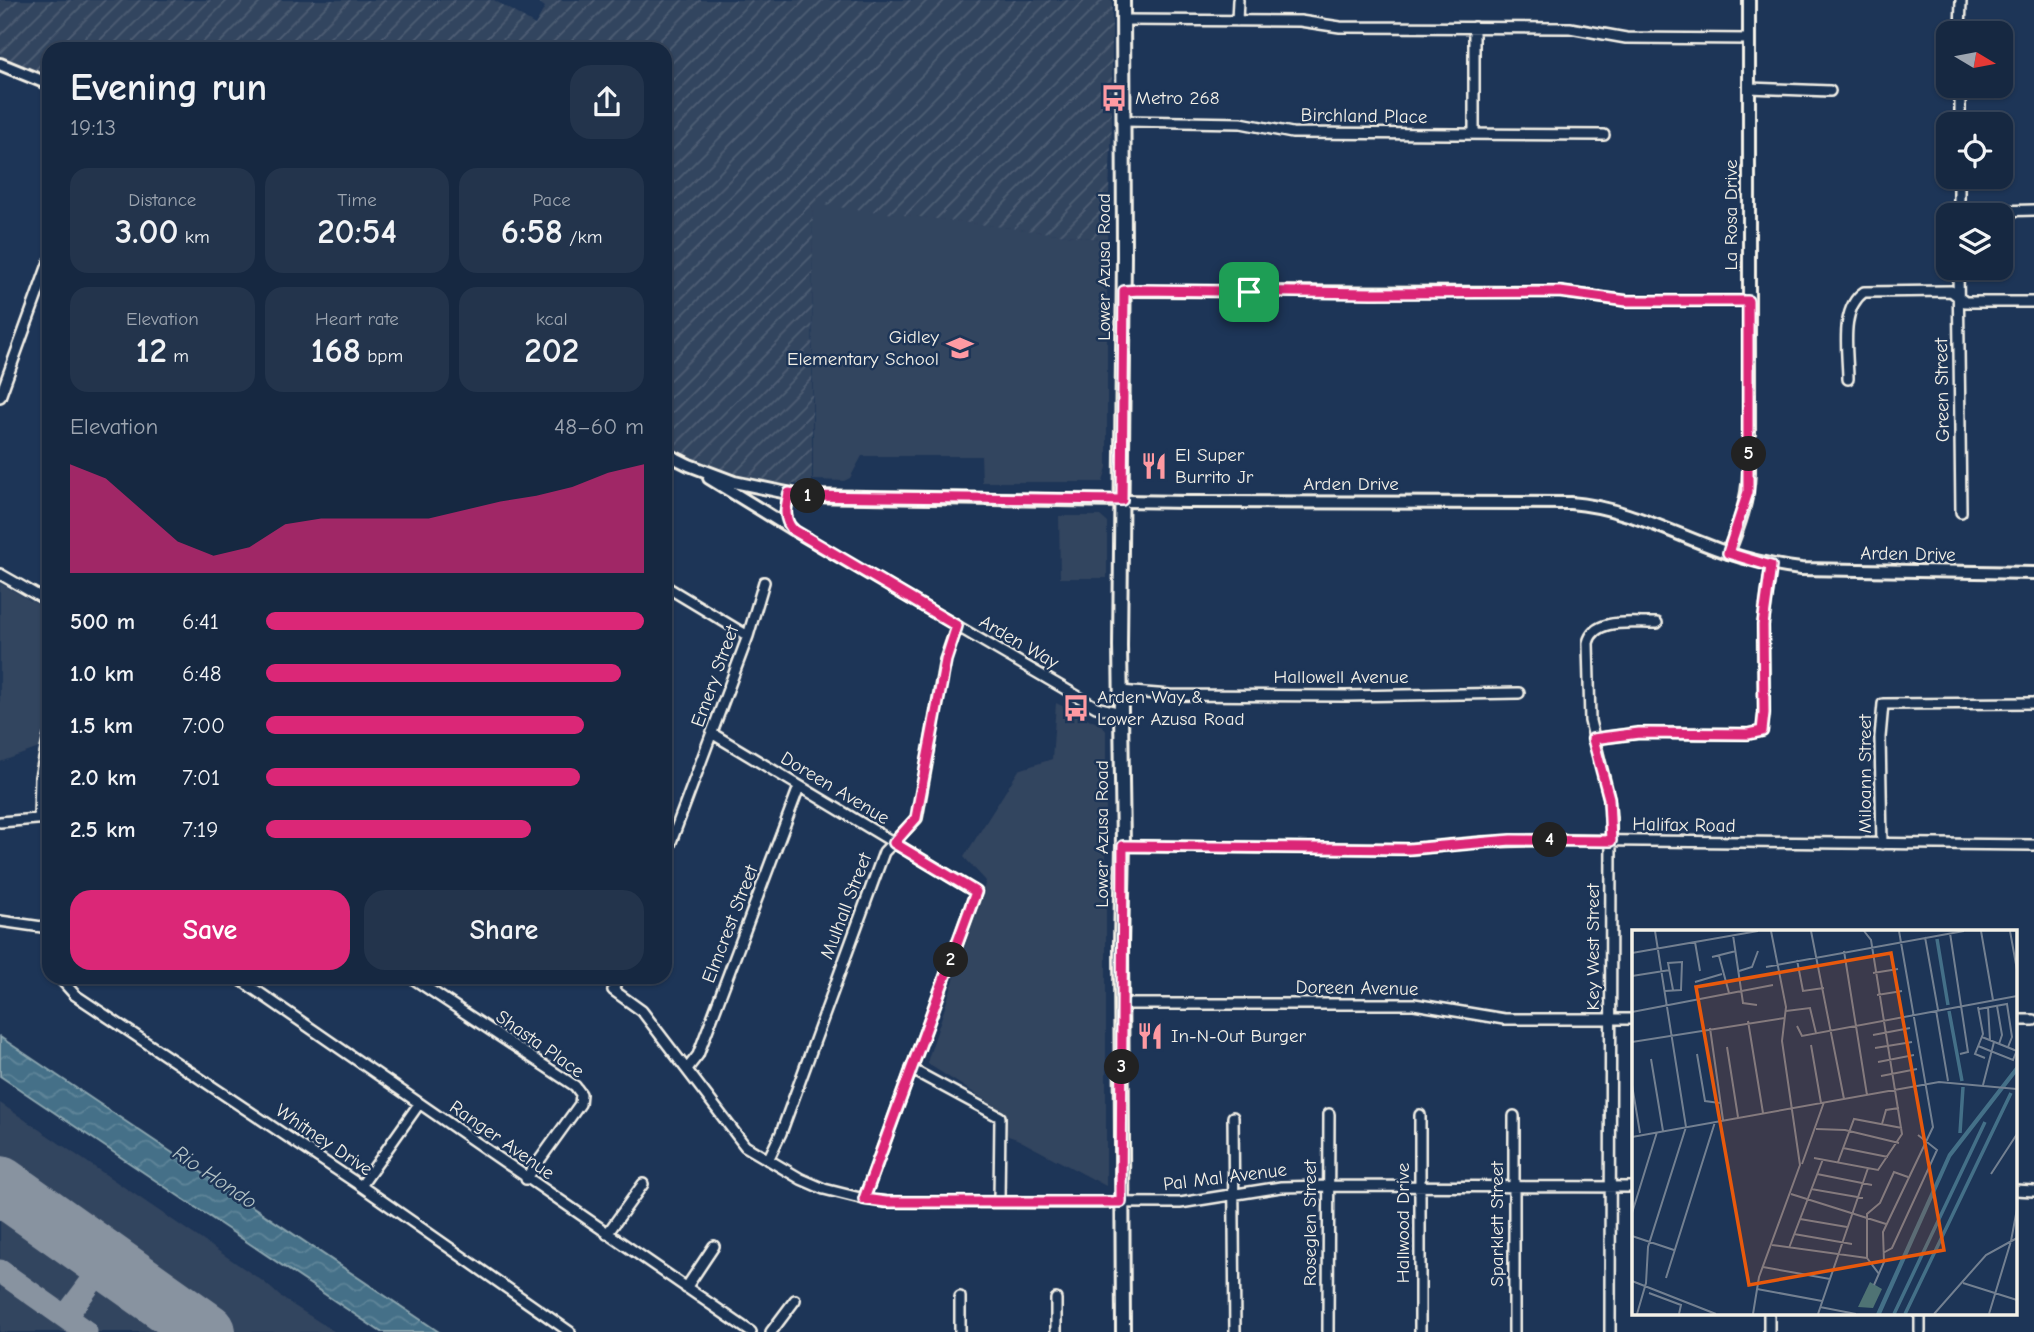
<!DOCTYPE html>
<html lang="en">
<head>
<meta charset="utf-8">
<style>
  :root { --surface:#162841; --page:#23344c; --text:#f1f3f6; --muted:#9ea6b1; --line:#35445a; --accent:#db2777 }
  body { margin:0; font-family:"Comic Neue",sans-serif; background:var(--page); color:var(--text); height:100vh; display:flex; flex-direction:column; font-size:26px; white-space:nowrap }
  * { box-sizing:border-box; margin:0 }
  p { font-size:23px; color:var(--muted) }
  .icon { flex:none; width:38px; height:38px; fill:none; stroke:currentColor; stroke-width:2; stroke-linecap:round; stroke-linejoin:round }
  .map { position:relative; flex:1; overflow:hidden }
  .details { position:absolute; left:42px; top:42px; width:630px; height:942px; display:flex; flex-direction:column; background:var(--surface); border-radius:21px; box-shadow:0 2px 5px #0004,0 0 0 2px var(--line) }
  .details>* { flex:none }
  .needle { width:46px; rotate:100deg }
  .controls { position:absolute; left:1936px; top:21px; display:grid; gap:14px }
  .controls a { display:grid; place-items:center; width:77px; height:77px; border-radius:14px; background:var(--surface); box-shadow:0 2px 5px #0004,0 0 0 2px var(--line); font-size:35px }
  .pin { position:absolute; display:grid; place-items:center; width:60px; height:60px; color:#fff; margin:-30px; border-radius:14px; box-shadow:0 4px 10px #0006 }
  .km { position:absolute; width:35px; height:35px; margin:-18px; border-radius:50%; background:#222; color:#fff; font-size:19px; line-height:35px; text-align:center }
  .round { display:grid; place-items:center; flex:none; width:74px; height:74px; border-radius:21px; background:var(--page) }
  .headline { display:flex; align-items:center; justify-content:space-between; height:119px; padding:0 28px }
  h1 { font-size:38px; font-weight:700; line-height:52px }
  .metrics { display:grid; grid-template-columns:repeat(3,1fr); gap:10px; height:119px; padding:7px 28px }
  .metrics div { display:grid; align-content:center; border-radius:18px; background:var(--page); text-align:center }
  .metrics b { font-size:35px; font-weight:700 }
  .metrics small { font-size:19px; font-weight:400 }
  .metrics p { font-size:19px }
  .chart { height:196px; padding:14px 28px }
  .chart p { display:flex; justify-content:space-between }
  .chart svg { width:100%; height:126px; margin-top:7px; fill:var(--accent); opacity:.7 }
  .primary-button { display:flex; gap:14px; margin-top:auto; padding:14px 28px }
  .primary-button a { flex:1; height:80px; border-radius:21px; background:var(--accent); color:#fff; font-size:28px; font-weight:700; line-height:80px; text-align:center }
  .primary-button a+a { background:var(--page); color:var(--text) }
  ul { padding:0 28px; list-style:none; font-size:23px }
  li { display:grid; grid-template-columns:112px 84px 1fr; align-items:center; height:52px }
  li i { height:18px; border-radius:9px; background:var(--accent) }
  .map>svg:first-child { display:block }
</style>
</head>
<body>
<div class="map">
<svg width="2034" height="1332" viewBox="0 0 2034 1332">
  <defs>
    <pattern id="industrial-furrows" width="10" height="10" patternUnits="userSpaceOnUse" patternTransform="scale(1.75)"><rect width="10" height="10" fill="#32445e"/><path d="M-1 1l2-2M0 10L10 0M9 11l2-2" fill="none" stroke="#505f75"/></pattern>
    <pattern id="water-waves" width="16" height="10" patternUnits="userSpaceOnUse" patternTransform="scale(1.75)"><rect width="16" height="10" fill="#447088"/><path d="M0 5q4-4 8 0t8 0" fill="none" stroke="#608599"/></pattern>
  </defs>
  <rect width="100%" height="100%" fill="#1d3557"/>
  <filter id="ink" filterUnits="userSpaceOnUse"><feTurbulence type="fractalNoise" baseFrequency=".0143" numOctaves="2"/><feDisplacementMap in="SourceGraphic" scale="14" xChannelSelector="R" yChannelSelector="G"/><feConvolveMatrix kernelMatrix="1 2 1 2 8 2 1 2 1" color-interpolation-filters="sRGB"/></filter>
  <g filter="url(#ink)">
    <path fill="#32445e" d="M 813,203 L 1107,240 L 1107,467 L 1103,482 L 982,482 L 981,456 L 862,456 L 850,478 L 844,481 L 813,480 Z
      M 1059,516 L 1100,516 L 1107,522 L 1107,578 L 1060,578 Z
      M 0,583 L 49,611 L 49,711 L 39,748 L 0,762 Z
      M 1056,703 L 1103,726 L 1106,731 L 1106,1186 L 1017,1139 L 1008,1136 L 999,1109 L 928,1064 L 928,1059 L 986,881 L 964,857 L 1019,770 L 1052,759 Z
      M 0,1103 L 264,1282 L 282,1298 L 335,1332 L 0,1332 Z"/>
    <path fill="url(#industrial-furrows)" d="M 0,0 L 494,0 L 535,25 L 545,7 L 535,0 L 1112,0 L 1112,122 L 1107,240 L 813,204 L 812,487 L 793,484 L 789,493 L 734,482 L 665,453 L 665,49 L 49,49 L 49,84 L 0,64 Z"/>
    <path fill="url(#water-waves)" stroke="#8aa4ae" stroke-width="2" d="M 0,1037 L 439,1332 L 381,1332 L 0,1076 Z"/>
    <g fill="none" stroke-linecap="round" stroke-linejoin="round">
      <path stroke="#8893a0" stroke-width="23" d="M 0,1271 L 86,1332
        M 65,1317 L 107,1261"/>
      <path stroke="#8893a0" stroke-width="58" d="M 0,1185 L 207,1332"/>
      <defs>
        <path id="minor" d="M 1123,20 L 1300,21 L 1340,27 L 1570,28 L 1626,38 L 1749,39
          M 1237,21 L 1238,0
          M 1474,27 L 1474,134
          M 1960,33 L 1961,0
          M 1749,88 L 1830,91
          M 1124,121 L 1241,123 L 1292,133 L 1604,135
          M 1960,124 L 1960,86
          M 1959,212 L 2034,210
          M 1959,215 L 1959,177
          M 1958,268 L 1961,512
          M 1123,291 L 1560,292 L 1627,301 L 1748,301
          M 1848,379 C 1848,353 1839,309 1864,292 L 1951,291 L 1965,302 L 2034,302
          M 0,397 L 49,262
          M 789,493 C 786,508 782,519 794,531 L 1096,707 L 1121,713
          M 0,574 L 49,602
          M 665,586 L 748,636
          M 1120,691 L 1170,695 L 1346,696 L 1519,693
          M 713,734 L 976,892 L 864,1199
          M 1593,739 L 1639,733 L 1748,734 L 1762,731 L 1764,713 L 1763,625 L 1771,566
          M 39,817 L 40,777 L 49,736
          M 0,822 L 49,818
          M 1882,844 L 1880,737 L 1883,704 L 2034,703
          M 1123,846 L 1409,849 L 1483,842 L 1548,840 L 2034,845
          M 665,858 L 748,636 L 764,582
          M 0,921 L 49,928
          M 58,976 L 75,995 L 361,1186 L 570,1332
          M 235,976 L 751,1332
          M 409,976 L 575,1086 L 581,1094 L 580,1104 L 526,1179
          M 619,976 L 613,990 L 642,1011 L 745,1146 L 801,1179 L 824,1189 L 864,1199 L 886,1202 L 1180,1203 L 1281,1187 L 1328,1186 L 1633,1187
          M 1122,1004 L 1414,1004 L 1504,1019 L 1633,1019
          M 2015,1020 L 2034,1020
          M 687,1069 L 698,1055 L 799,787
          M 911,1069 L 1000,1117 L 999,1202
          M 1514,1116 L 1514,1332
          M 1233,1117 L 1235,1332
          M 768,1160 L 781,1133 L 884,852 L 917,818 L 945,660 L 957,626
          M 361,1186 L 419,1104
          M 2015,1190 L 2034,1191
          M 607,1234 L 643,1184
          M 686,1288 L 714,1246
          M 960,1297 L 960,1332
          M 1056,1299 L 1056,1332
          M 771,1332 L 795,1300
          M 1328,1332 L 1329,1114
          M 1420,1332 L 1420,1115
          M 1610,1332 L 1611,818 L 1609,798 L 1590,721 L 1588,643 C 1594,616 1635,624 1657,623
          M 1769,1332 L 1769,1313
          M 1920,1332 L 1920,1313"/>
        <path id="tertiary" d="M 0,64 L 49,84
          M 665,453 L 689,465 L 734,482 L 802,496 L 1188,502 L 1570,503 C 1625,507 1676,535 1728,553 C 1752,561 1776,566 1801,569 L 2034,573
          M 709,478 L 792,529
          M 1728,553 C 1739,526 1748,501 1749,472 L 1749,0"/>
        <path id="secondary" d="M 1123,0 L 1124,256 L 1120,646 L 1123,846 L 1121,945 L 1123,1332"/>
      </defs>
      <use href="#minor" stroke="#f4f1e8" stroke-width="14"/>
      <use href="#tertiary" stroke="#f4f1e8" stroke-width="16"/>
      <use href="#secondary" stroke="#f4f1e8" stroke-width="18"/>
      <use href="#minor" stroke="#1d3557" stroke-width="9"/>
      <use href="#tertiary" stroke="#1d3557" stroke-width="10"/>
      <use href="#secondary" stroke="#1d3557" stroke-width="12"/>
    </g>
  </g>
  <g fill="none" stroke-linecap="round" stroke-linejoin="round" filter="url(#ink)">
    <defs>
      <path id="route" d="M 1140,290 L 1372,293 L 1560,292 L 1627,301 L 1748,301 L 1748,492 L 1728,553 L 1771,566 L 1763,625 L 1764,713 L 1762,731 L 1748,734 L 1639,733 L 1593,739 L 1609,798 L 1611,841 L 1511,840 L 1409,849 L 1123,846 L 1121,1202 L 886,1202 L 864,1199 L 976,892 L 894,843 L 916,818 L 946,660 L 957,626 L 792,529 C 783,517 786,507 789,493 L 802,496 L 1122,500 L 1124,291 Z"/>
    </defs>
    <use href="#route" stroke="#fff" stroke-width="14"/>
    <use href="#route" stroke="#db2777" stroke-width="9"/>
  </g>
  <defs>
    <symbol id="bus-bare" viewBox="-9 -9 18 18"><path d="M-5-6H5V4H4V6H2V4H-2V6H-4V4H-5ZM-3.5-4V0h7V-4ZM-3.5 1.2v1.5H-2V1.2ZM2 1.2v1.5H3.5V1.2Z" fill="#ff9aa2" stroke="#1d3557" stroke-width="2.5" paint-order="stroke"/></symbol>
    <symbol id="school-bare" viewBox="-9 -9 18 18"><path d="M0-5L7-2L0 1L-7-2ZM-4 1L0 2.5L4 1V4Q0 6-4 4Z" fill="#ff9aa2" stroke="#1d3557" stroke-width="2.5" paint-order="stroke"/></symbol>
    <symbol id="restaurant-bare" viewBox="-9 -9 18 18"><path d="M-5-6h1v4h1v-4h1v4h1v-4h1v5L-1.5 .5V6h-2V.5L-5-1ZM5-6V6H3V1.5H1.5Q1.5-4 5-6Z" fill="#ff9aa2" stroke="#1d3557" stroke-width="2.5" paint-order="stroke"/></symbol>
  </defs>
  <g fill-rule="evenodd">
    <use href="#bus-bare" x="1095" y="79" width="38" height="38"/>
    <use href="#school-bare" x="941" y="329" width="38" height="38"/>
    <use href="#restaurant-bare" x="1135" y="447" width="38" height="38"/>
    <use href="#bus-bare" x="1057" y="689" width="38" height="38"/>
    <use href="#restaurant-bare" x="1131" y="1017" width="38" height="38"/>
  </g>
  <g text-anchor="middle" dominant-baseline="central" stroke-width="5" stroke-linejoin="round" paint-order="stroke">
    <g font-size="19" fill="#f4f1e8" stroke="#1d3557" text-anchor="start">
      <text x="1135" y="98">Metro 268</text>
      <text x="939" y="337" text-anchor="end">Gidley<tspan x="939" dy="22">Elementary School</tspan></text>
      <text x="1175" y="455">El Super<tspan x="1175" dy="22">Burrito Jr</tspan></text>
      <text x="1097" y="697">Arden Way &amp;<tspan x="1097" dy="22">Lower Azusa Road</tspan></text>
      <text x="1171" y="1036">In-N-Out Burger</text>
    </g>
    <g font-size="19" fill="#f4f1e8" stroke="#1d3557">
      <text transform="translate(1364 116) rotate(1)">Birchland Place</text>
      <text transform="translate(1731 215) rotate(-90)">La Rosa Drive</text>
      <text transform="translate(1104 267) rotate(-90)">Lower Azusa Road</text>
      <text transform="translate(1942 390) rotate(-91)">Green Street</text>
      <text x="1351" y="484">Arden Drive</text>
      <text transform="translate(1908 554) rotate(1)">Arden Drive</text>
      <text transform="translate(1019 642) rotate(30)">Arden Way</text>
      <text transform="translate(715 676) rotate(-70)">Emery Street</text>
      <text x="1341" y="677">Hallowell Avenue</text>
      <text transform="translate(1865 774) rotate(-90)">Miloann Street</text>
      <text transform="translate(835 788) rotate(31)">Doreen Avenue</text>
      <text transform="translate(1684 825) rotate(1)">Halifax Road</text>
      <text transform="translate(1102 834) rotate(-90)">Lower Azusa Road</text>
      <text transform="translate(846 906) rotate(-69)">Mulhall Street</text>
      <text transform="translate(730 924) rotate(-69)">Elmcrest Street</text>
      <text transform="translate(1593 947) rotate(-90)">Key West Street</text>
      <text transform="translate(1357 988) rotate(1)">Doreen Avenue</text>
      <text transform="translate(540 1044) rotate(35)">Shasta Place</text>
      <text transform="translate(324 1140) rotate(34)">Whitney Drive</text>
      <text transform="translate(502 1140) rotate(35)">Ranger Avenue</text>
      <text transform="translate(1225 1177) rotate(-7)">Pal Mal Avenue</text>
      <text transform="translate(1310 1223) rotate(-90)">Roseglen Street</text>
      <text transform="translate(1403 1223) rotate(-90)">Hallwood Drive</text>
      <text transform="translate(1497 1224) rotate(-90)">Sparklett Street</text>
    </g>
    <g font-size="21" font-style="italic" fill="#b6c4c6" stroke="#1d3557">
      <text transform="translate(215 1177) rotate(34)">Rio Hondo</text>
    </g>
  </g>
  <g transform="translate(1632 930)">
    <rect width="385" height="385" fill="#1d3557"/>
    <path d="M 238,352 L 250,359 L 241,378 L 226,377 Z" fill="#4f7374"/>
    <path d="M 385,135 L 385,142 L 319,227 L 249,384 L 244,384 L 316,224 Z" fill="#447088"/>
    <path fill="none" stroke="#447088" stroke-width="3.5" d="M 305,9 L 316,75M 317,81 L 330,151M 328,203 L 331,157M 262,384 L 353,192M 273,384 L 379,163"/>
    <path fill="none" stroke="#738091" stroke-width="2" d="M 179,1 L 212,169M 349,1 L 361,70M 378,1 L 385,40M 318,3 L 336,122 L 328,124M 101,5 L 111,73 L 125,75M 293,7 L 306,80M 63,12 L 68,41M 212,21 L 235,165M 0,23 L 126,1M 87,26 L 97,63M 80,27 L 104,21M 165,30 L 171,61 L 192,58M 134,37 L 332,1M 107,41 L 120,37 L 126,21M 241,43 L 266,39M 0,46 L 38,40M 63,52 L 90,44M 33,61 L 49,60 L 50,32 L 36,33 L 41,60M 245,65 L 270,61M 365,76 L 370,105 L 367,114M 346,77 L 351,104 L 343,124 L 353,128M 356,77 L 358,110M 347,79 L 375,74 L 380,107 L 376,117M 304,80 L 316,151M 154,81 L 178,78 L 184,103M 0,82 L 141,55M 116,91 L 131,183M 165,96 L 170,106 L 385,66M 78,98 L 91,190M 241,105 L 278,98M 350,107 L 385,121M 0,112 L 153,88M 179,115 L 189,173M 346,116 L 381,130 L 385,120M 95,117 L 106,187M 243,118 L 280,112M 65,124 L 73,171 L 88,173M 19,129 L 31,201M 246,132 L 282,125M 249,146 L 285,139M 0,155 L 8,203M 351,155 L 362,112M 250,194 L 254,180 L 267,178M 184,199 L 213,200 L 267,213M 0,207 L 307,152 L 385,159M 211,218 L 256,227M 182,228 L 246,240 L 270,204 L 239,10 L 232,1M 206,232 L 222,189 L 270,198M 170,234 L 192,172M 185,244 L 240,255M 359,244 L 385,204M 179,259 L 231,268M 159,264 L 254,294M 0,283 L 25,202M 168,289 L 215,297M 162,304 L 220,314M 0,306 L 42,320M 379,311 L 385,279M 140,315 L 235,328M 157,318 L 191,229M 251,323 L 260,318 L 305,220 L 286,205M 131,337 L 198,349M 247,344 L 235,328 L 235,284 L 248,273 L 262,242 L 276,247M 34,348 L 83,192M 0,351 L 84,384M 331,353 L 385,370M 242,355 L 252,332 L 251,302 L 301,197 L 267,1M 125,359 L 190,371M 17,363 L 49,375 L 47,384M 188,377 L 224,384M 5,384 L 14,353 L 16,317 L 54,197 L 23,1M 121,384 L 127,347 L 168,235 L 150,111 L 154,77 L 139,1M 186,384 L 236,238M 302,384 L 354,325 L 385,308M 357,384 L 379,311"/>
    <path fill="#e8590c" fill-opacity="0.15" stroke="#e8590c" stroke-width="3.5" d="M 259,23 L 312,320 L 117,355 L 64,57 Z"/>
    <rect width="385" height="385" fill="none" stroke="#f4f1e8" stroke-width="3.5"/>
  </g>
</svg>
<div class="controls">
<a><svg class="needle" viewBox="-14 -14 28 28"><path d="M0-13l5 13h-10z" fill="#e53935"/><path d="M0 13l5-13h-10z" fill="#9ea6b1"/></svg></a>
<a><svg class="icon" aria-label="locate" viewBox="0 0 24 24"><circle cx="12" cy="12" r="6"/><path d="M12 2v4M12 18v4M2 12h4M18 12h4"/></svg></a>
<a><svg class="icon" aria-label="layers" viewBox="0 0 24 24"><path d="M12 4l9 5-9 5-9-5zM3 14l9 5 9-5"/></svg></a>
</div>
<div class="pin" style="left:1249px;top:292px;background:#1e9e55"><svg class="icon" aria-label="arrive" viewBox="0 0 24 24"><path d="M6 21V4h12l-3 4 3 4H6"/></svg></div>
<b class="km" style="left:808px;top:496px">1</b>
<b class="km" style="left:951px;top:960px">2</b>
<b class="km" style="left:1122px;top:1067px">3</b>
<b class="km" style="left:1550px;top:840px">4</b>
<b class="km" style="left:1749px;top:454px">5</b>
<section class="details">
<div class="headline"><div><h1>Evening run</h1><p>19:13</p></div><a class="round"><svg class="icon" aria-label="share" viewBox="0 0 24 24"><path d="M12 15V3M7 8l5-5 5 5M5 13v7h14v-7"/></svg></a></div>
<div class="metrics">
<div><p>Distance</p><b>3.00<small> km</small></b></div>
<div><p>Time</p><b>20:54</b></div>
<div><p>Pace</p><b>6:58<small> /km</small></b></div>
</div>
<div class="metrics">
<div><p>Elevation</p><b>12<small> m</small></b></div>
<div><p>Heart rate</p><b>168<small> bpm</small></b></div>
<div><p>kcal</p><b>202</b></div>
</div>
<div class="chart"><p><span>Elevation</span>48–60 m</p>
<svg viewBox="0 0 160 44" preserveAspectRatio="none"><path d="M0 44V6L10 11L20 22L30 33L40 38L50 35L60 27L70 25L80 25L90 25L100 25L110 22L120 19L130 17L140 14L150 9L160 6V44z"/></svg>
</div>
<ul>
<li><b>500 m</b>6:41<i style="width:100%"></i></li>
<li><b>1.0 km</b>6:48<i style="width:94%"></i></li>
<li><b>1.5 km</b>7:00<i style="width:84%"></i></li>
<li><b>2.0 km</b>7:01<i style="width:83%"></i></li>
<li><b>2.5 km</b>7:19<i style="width:70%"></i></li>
</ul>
<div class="primary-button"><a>Save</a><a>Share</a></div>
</section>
</div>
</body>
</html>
